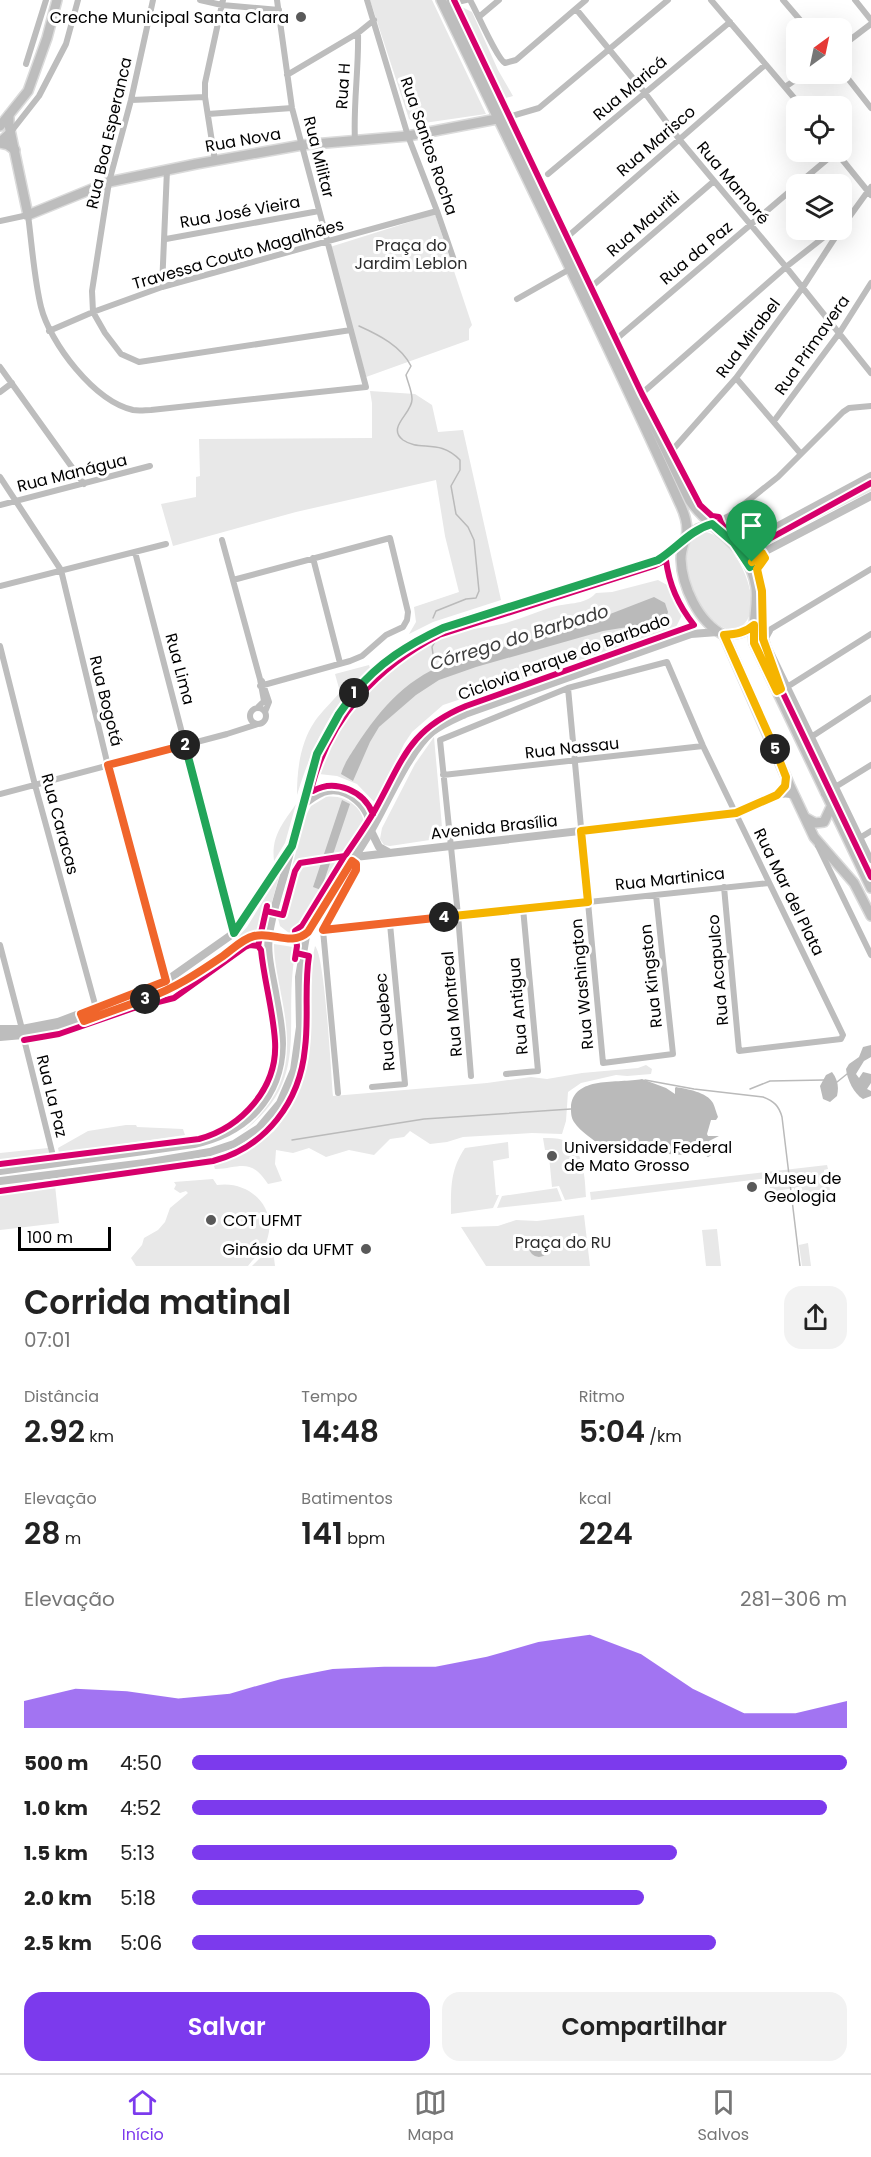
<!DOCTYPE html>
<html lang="pt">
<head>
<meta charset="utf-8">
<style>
  :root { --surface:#fff; --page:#f2f2f2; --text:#222; --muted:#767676; --line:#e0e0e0; --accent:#7c3aed }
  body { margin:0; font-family:Poppins,sans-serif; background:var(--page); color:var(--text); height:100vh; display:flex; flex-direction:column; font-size:22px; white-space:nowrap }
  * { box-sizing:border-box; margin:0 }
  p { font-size:20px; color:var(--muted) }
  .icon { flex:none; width:33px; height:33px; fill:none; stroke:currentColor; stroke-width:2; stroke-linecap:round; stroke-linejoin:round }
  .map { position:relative; height:1266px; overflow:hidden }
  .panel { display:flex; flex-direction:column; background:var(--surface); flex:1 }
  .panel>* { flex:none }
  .needle { width:39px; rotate:33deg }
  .controls { position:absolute; left:786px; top:18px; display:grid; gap:12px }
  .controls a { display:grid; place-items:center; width:66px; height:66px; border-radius:12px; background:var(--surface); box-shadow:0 6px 24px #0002; font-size:30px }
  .scale { position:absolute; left:18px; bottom:15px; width:93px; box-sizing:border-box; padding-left:6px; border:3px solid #000; border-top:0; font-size:16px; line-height:21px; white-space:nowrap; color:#000; -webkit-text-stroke:4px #fff; paint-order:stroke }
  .pin { position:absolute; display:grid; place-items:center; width:51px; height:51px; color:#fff; margin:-62px -26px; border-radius:50% 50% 50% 0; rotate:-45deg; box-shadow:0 0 6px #0007 }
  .pin .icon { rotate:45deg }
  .km { position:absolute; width:30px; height:30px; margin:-15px; border-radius:50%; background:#222; color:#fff; font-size:16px; line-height:30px; text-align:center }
  .round { display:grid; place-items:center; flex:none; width:63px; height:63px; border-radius:18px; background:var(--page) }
  .head { display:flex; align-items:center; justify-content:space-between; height:102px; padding:0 24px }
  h1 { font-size:33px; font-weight:600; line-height:45px }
  .metrics { display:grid; grid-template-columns:repeat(3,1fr); gap:9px; height:102px; padding:6px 24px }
  .metrics div { display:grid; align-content:center }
  .metrics b { font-size:30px; font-weight:600 }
  .metrics small { font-size:16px; font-weight:400 }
  .metrics p { font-size:16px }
  .chart { height:168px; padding:12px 24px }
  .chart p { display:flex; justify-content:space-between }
  .chart svg { width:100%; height:108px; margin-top:6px; fill:var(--accent); opacity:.7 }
  .action { display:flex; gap:12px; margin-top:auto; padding:12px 24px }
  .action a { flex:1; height:69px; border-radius:18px; background:var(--accent); color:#fff; font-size:24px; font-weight:600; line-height:69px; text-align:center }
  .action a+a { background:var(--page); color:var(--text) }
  ul { padding:0 24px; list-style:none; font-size:20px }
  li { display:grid; grid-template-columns:96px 72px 1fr; align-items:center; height:45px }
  li i { height:15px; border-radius:8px; background:var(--accent) }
  .tabs { display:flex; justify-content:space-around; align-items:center; height:84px; border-top:2px solid var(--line); background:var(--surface); font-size:16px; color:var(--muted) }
  .tabs a { display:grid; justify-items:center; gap:3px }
  .tabs .active { color:var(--accent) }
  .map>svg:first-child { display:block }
</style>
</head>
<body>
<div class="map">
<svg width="871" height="1266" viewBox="0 0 871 1266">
  <rect width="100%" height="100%" fill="#fff"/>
  <path fill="#e8e8e8" d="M 370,0 L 432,0 L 486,114 L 417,124 L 409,119 Z
    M 460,6 L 472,12 L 498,70 L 513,96 L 506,98 Z
    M 435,214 L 472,325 L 469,329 L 469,340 L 366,377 L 330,247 Z
    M 370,391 L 415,394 L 432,405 L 438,432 L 463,430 L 501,600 L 433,622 L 409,634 L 416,622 L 414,607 L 459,592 L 445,536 L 436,480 L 296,512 L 173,546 L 161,504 L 196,497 L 196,477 L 200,476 L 199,439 L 372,438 L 372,403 Z
    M 871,486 L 871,491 L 761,547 L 760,545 Z
    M 706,532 C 738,538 774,618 733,631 C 698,626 660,539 706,532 Z
    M 658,580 L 669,586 L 682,615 L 676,627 L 609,652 L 547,669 L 503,688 L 476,694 L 443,705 L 412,732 L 404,744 L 376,804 L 357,784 L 337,776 L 319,774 L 319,770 C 327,752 333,733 345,716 C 365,686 417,643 452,633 C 468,629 485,628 502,624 C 518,620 534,613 549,608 C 566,602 584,606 596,593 L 612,592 Z
    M 369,665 L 370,668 C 332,704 312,746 297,795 C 297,770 300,743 315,721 C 322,711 332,702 340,692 L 335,674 Z
    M 434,737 L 443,838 L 390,846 L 384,845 L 380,839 L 382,828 L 415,764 Z
    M 326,797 C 346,794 367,809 364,831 L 304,926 L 301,930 L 289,933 L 280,926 L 278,918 L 306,815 L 311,806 Z
    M 296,804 L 285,843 L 274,861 C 271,836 283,823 296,804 Z
    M 280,873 L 264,930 L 252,932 L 240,938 L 238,937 L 247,927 Z
    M 274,944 L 293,947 L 291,958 L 294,960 C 284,1030 310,1082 242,1132 C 289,1093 293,1055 282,999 C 279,981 274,962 274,944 Z
    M 315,946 C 325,956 331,1073 333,1096 L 487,1083 L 531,1077 L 547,1079 L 582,1073 L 638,1068 L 646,1065 L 652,1069 L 651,1074 L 627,1076 L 616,1075 L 581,1083 L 568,1092 L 566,1121 L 562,1134 L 532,1133 L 463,1137 L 447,1142 L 430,1144 L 410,1131 L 404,1137 L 390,1139 L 374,1155 L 349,1150 L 326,1157 L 309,1148 L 293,1153 L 276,1150 L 275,1164 L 282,1181 L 268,1184 C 250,1157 241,1168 215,1169 L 213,1163 C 234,1157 257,1146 274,1131 C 284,1121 303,1084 306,1070 C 315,1029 305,987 315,946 Z
    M 126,1125 L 136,1125 L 137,1127 L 183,1129 L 185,1135 L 59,1153 L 58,1148 L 88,1131 Z
    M 543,1138 C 550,1138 557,1138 563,1140 C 584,1146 585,1179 586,1197 L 565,1200 L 559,1186 L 552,1187 L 549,1156 L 552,1155 L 550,1150 L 545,1150 Z
    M 508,1142 L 509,1158 L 493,1161 L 496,1195 L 499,1195 L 493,1208 L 451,1214 C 451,1188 450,1170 465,1148 Z
    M 48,1148 L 50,1155 L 0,1161 L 0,1153 Z
    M 827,1165 L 828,1169 L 824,1170 L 824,1178 L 828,1178 L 830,1190 L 795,1196 L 794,1188 L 771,1192 L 767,1178 L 591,1200 L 590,1192 Z
    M 213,1179 L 217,1185 C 249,1180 278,1207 267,1240 C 264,1249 254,1258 248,1266 L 136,1266 L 131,1258 L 142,1245 L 144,1238 L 158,1230 L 165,1222 L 170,1208 L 188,1193 L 186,1191 L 180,1193 L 174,1189 L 176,1185 L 174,1182 Z
    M 55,1185 L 59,1223 L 0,1230 L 0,1193 Z
    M 557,1188 L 562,1201 L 497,1208 L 502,1196 Z
    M 584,1215 L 590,1266 L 486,1266 L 461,1227 L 498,1226 L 516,1220 L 537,1221 Z
    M 717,1229 L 721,1266 L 706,1266 L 702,1230 Z
    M 808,1243 L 811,1266 L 802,1266 L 799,1245 Z
    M 273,1250 L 275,1266 L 252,1266 L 266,1252 Z"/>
  <path fill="#bababa" d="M 654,597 L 665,603 L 668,612 L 666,619 L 658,622 L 603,631 L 476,667 L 439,680 L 416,695 L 379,727 L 370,742 L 353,781 L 341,774 C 345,762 349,757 356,746 C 383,705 408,677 455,660 L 574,628 Z
    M 342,800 L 350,804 L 321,890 L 313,887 Z
    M 871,1045 L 871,1057 L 864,1061 L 856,1074 L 859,1078 L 863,1072 L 871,1074 L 871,1083 L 867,1089 L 871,1091 L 871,1096 L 863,1099 C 854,1094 847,1079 846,1069 L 849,1064 L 859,1057 L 863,1047 Z
    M 832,1072 C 838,1080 839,1087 837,1096 L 830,1102 L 823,1099 L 820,1086 L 826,1075 Z
    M 642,1079 L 666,1088 L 675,1094 L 675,1088 L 676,1087 C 687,1089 707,1092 713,1103 C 715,1107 716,1112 718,1117 L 716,1120 L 711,1120 L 707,1134 L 708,1136 L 719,1136 L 709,1141 L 708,1146 L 720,1146 L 718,1151 L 708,1157 L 698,1151 L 685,1155 L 652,1153 L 637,1149 L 624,1150 L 606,1146 L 601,1147 C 593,1138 581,1133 574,1122 C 571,1117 571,1113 571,1108 C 572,1075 619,1084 642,1079 Z
    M529 1247a10 10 0 1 1 20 0a10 10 0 1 1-20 0Z"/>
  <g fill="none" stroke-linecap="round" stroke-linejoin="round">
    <path stroke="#bababa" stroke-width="1.5" d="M 359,326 C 379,335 401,346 411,366 L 406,375 C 408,383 412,391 412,399 C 413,413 386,427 403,440 C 420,452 439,438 460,460 L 460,470 L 451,486 L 456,514 L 468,527 L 474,540 L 479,591 L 476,598 L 466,599 L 436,611 L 433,618
      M 435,668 L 432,647 L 436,640
      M 645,1080 L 694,1089 L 763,1097 C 774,1101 779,1106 782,1117 L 800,1266
      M 837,1082 L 847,1074
      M 750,1089 L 770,1081 L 824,1080
      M 292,1140 L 424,1119 L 571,1109"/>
    <defs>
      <path id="primary" d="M 441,0 C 521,167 603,333 679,502 C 684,512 689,525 686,537 C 684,544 681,550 681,559 C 682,586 698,622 724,635 C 736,634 745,633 754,625
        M 451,0 L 690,501 C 712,533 750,544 756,588 C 758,607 752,624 754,643 L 871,888
        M 9,115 L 9,125 L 28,215 L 109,182 L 196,164 L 302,145 L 408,136 L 502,118
        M 686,537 L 698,529 L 712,524
        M 724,635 L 790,786 L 814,837 L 854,883 L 871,916
        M 806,818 L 815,823 L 824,822 L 831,807"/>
      <path id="trunk" d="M 0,126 L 28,91 L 47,38 L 57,0
        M 0,142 L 10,133
        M 0,143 L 8,145 L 15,150"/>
    </defs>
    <use href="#primary" stroke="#dbdbdb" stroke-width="12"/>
    <use href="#trunk" stroke="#dbdbdb" stroke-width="12"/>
    <path stroke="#bdbdbd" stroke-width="6" d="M 153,0 L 131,100 L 109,182 L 92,291 L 93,312 L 105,333 L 121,354 L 139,362 L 351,330
      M 200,0 L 222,5 L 279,10
      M 367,0 L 408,136 L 437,211 L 456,266
      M 470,0 C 477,12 497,59 505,63 L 516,60 L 586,0
      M 711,0 L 801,106
      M 783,0 L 807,28
      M 855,0 L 871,20
      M 453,3 L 466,0
      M 576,9 L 645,93 L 679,139 L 786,267 L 871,373
      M 480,16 L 499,0
      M 842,46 L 871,24
      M 26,64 L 46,0
      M 842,71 L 871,108
      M 287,75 L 358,33 L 374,20
      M 785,87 L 804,74
      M 131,100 L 205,97
      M 208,114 L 292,108
      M 508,117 L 539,108 L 668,0
      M 10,133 L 39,96 L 66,44 L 78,0
      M 355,141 C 353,104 359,69 358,33
      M 836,152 L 871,195
      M 215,161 L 205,97 L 205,83 L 223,0
      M 548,174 L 730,22
      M 798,184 L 836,152
      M 0,221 L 28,215 C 32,245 34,278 41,307 C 50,343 94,401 133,410 C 139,411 146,410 151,410 L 366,387 L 292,108 L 277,0
      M 842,227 L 871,187
      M 566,238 L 765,65
      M 166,239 L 319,211
      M 162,287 L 167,170
      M 590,288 L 714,181
      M 517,299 L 570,269
      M 49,331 L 93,312 L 162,287 L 437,211
      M 614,341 L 796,186
      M 0,367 L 84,484
      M 736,378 L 801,454
      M 0,392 L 12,383
      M 640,395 L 786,267 L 833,230
      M 774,421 L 840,332 L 871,283
      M 668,455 L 736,378 L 803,287 L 840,230
      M 0,477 L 61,570 L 108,766 L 166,981
      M 0,505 L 150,466
      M 712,524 L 729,516 L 778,477 L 843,412 L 849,408 L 871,406
      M 222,540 L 260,679 L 264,701 L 258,707
      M 135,552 L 234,933
      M 313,558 L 340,663
      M 871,569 L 771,629 L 766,638 L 769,648 L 871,860
      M 233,580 L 390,538 L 408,612 L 407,620 L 403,627 L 386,635 L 362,656 L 350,661 L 260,686
      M 0,586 L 166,544
      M 0,646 L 35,785 L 96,1008
      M 262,681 L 269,702 L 265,712
      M 568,688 L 603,1063 L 673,1054 L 656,895
      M 777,691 L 787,687 L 871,634
      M250 716a8 8 0 1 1 16 0a8 8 0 1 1-16 0Z
      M 802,743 L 871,698
      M 443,775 L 703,746
      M 0,794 L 227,734 L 258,724
      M 824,794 L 871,765
      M 850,844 L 871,831
      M 818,846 L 871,955
      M 323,930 L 769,883
      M 0,945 L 22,1029
      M 23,1035 L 55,1164
      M 506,1074 L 538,1071 L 523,908
      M 471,1076 L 458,915 L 440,740 L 568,688 L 667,662 L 703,746 L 843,1035 L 841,1039 L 739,1051 L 724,887
      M 372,1087 L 405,1084 L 390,924
      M 338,1093 L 323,930 L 356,870 L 356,864 L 352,861"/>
    <path stroke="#bdbdbd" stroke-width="8" d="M 371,831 L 379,847 L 388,852
      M 355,857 L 736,813 C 750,806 781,787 795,796
      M 0,1029 L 22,1029 L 58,1022 L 166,981 L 234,933 L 290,849
      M 0,1037 L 23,1035 L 62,1028 L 169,990 L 246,940 L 254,936 L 269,935"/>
    <path stroke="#bfbfbf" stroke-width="8" d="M 734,543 L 743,543 L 754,539 L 871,476
      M 750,567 L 755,558 L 762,553 L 871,496
      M 372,829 C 387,803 410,750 432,732 C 442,724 454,719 465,714 L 691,634 L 718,632
      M 269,935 C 282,940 297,942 308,932
      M 0,1171 L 194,1144 C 245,1133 281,1099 282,1044 C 282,1029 279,1013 276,998 C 273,977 266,956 269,935 C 272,913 280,890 286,868 C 296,830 305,791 317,754 C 343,697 385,651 443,627 C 471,616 501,609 530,600 C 571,588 612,576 652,562 L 672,551 L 684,541
      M 0,1181 L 145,1163 L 210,1152 L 234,1144 L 259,1128 L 280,1103 L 294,1070 L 300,1027 L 299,977 L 306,936 L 371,831 C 372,808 347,784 323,792 C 316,795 309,800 303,805"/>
    <use href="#primary" stroke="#bdbdbd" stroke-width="9"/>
    <use href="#trunk" stroke="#bdbdbd" stroke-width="9"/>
    <defs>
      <path id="cycleway" d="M 454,0 L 642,394 L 700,505 L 712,516 L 719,517 C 723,531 737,541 751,534 L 765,558 L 757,569 L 762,591 L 763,639 L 768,655 L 781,689 L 871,877
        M 758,545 L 871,483
        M 266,911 L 283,915 L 295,871 L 300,863 L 345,856 C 355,841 366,826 375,810 C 403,760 408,730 466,706 L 694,625 C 678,605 669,585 666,560 L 654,566 L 439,635 C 377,667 330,718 312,786 L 313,791 C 335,778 364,791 373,814
        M 295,959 L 297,946 L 295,931 L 302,926 L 345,856
        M 24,1040 L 59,1034 L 134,1008 L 174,998 L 245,947 L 250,945 L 258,946
        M 0,1164 L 199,1139 C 242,1127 278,1088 275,1041 C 273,1010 264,980 261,950 L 258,946 L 267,906
        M 0,1191 L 213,1161 C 266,1147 300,1102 305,1048 C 309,1018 304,987 309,956 L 296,953"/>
    </defs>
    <use href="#cycleway" stroke="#fff" stroke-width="10"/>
    <use href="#cycleway" stroke="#d6006c" stroke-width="6"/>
  </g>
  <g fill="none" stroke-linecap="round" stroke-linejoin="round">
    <defs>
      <path id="split-1" d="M 354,693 C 378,663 409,644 443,628 L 658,560 C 677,548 690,530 712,524 L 734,543 L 750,567 L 752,562"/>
      <path id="split-2" d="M 185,745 L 234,933 L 292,846 L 317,754 L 339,714 L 354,693"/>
      <path id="split-3" d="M 145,999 L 84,1021 L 81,1014 L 166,981 L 108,765 L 185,745"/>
      <path id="split-4" d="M 145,999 C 174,989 198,973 223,956 C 233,949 242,939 254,936 C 273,931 291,947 308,932 L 352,861 L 356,864 L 356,870 L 323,930 L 444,917"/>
      <path id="split-5" d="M 444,917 L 588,902 L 581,831 L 736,813 L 777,795 L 785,786 L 786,777 L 775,749"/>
      <path id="split-6" d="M 752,562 L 762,553 L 765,558 L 757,569 L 762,591 L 763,639 L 781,689 L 777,691 L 754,643 L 754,625 C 745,633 736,634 724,635 L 775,749"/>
    </defs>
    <use href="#split-1" stroke="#fff" stroke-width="12"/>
    <use href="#split-2" stroke="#fff" stroke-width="12"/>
    <use href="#split-3" stroke="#fff" stroke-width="12"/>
    <use href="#split-4" stroke="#fff" stroke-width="12"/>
    <use href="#split-5" stroke="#fff" stroke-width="12"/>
    <use href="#split-6" stroke="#fff" stroke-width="12"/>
    <use href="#split-1" stroke="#22a559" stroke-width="8"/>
    <use href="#split-2" stroke="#22a559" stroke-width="8"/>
    <use href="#split-3" stroke="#f0652b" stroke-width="8"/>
    <use href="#split-4" stroke="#f0652b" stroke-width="8"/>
    <use href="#split-5" stroke="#f5b400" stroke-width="8"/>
    <use href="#split-6" stroke="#f5b400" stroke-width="8"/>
  </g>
  <g fill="#595959" stroke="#fff" stroke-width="2">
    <circle cx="301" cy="17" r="6"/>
    <circle cx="552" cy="1156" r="6"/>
    <circle cx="752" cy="1187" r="6"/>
    <circle cx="211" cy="1220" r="6"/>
    <circle cx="366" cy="1249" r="6"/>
  </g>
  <g text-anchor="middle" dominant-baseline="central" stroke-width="6" stroke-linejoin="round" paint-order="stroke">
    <g font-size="16" fill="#000" stroke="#fff" text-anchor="start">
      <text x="289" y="17" text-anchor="end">Creche Municipal Santa Clara</text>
      <text x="564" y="1147">Universidade Federal<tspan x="564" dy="18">de Mato Grosso</tspan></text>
      <text x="764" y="1178">Museu de<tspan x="764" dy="18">Geologia</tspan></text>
      <text x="223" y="1220">COT UFMT</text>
      <text x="354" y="1249" text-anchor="end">Ginásio da UFMT</text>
    </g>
    <g font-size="16" fill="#000" stroke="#fff">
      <text transform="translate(343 86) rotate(-86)">Rua H</text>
      <text transform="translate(630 88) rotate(-40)">Rua Maricá</text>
      <text transform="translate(109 133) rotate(-77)">Rua Boa Esperanca</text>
      <text transform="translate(243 140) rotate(-10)">Rua Nova</text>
      <text transform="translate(656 141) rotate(-41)">Rua Marisco</text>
      <text transform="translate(429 146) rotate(71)">Rua Santos Rocha</text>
      <text transform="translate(319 157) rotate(76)">Rua Militar</text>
      <text transform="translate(733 183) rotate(50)">Rua Mamoré</text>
      <text transform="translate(240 212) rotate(-10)">Rua José Vieira</text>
      <text transform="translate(643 224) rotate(-41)">Rua Mauriti</text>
      <text transform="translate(696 253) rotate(-40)">Rua da Paz</text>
      <text transform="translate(238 254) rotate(-16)">Travessa Couto Magalhães</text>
      <text transform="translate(748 338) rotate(-53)">Rua Mirabel</text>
      <text transform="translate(812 345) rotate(-55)">Rua Primavera</text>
      <text transform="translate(72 473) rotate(-14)">Rua Manágua</text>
      <text transform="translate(564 657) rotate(-20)">Ciclovia Parque do Barbado</text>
      <text transform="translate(180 669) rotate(75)">Rua Lima</text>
      <text transform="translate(106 701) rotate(76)">Rua Bogotá</text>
      <text transform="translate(572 748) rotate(-6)">Rua Nassau</text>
      <text transform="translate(60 824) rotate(75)">Rua Caracas</text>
      <text transform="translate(494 827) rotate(-6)">Avenida Brasília</text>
      <text transform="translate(670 879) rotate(-6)">Rua Martinica</text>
      <text transform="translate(789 892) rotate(64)">Rua Mar del Plata</text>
      <text transform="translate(718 970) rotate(-95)">Rua Acapulco</text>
      <text transform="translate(651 976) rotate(-96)">Rua Kingston</text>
      <text transform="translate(582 984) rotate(-95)">Rua Washington</text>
      <text transform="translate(452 1004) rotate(-95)">Rua Montreal</text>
      <text transform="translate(518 1006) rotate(-95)">Rua Antigua</text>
      <text transform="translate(385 1022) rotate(-95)">Rua Quebec</text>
      <text transform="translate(52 1096) rotate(76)">Rua La Paz</text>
    </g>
    <g font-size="16" fill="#2d2d2d" stroke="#fff">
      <text x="411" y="245">Praça do<tspan x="411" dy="18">Jardim Leblon</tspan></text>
      <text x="563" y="1242">Praça do RU</text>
    </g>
    <g font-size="18" font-style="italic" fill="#3e3e3e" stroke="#fff">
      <text transform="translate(519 637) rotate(-17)">Córrego do Barbado</text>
    </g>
  </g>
</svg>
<div class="controls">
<a><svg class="needle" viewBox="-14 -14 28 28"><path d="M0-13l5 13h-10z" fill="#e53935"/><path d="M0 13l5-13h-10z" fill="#767676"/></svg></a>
<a><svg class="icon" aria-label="locate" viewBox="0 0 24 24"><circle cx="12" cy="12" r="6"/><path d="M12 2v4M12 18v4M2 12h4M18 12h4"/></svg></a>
<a><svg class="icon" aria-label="layers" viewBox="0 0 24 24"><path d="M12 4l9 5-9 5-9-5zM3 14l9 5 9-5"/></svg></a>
</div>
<div class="scale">100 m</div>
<div class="pin" style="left:752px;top:562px;background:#1e9e55"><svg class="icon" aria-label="arrive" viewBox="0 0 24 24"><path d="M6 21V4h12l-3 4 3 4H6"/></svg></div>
<b class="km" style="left:354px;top:693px">1</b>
<b class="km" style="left:185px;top:745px">2</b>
<b class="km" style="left:145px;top:999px">3</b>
<b class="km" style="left:444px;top:917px">4</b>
<b class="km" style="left:775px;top:749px">5</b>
</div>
<section class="panel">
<div class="head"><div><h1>Corrida matinal</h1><p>07:01</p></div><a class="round"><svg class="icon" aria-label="share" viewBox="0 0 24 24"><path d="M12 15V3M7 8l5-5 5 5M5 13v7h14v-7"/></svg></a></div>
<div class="metrics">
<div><p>Distância</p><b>2.92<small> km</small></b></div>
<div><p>Tempo</p><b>14:48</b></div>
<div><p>Ritmo</p><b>5:04<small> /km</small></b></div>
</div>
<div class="metrics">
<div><p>Elevação</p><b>28<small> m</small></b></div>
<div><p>Batimentos</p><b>141<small> bpm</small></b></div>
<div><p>kcal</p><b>224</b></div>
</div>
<div class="chart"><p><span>Elevação</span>281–306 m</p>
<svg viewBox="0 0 160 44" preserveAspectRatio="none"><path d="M0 44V33L10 28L20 29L30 32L40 30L50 24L60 20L70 19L80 19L90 15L100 9L110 6L120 14L130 28L140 38L150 38L160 33V44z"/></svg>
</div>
<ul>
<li><b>500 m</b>4:50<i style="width:100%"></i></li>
<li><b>1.0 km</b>4:52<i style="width:97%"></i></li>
<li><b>1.5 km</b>5:13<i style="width:74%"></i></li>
<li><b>2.0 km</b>5:18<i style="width:69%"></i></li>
<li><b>2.5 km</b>5:06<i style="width:80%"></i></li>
</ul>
<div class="action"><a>Salvar</a><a>Compartilhar</a></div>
</section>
<nav class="tabs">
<a class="active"><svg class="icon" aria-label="home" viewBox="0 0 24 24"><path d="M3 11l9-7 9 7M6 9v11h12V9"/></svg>Início</a>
<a><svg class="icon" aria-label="map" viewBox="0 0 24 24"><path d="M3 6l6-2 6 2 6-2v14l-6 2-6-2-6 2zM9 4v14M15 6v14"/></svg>Mapa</a>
<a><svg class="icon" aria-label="saved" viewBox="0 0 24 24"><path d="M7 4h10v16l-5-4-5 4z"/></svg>Salvos</a>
</nav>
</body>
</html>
